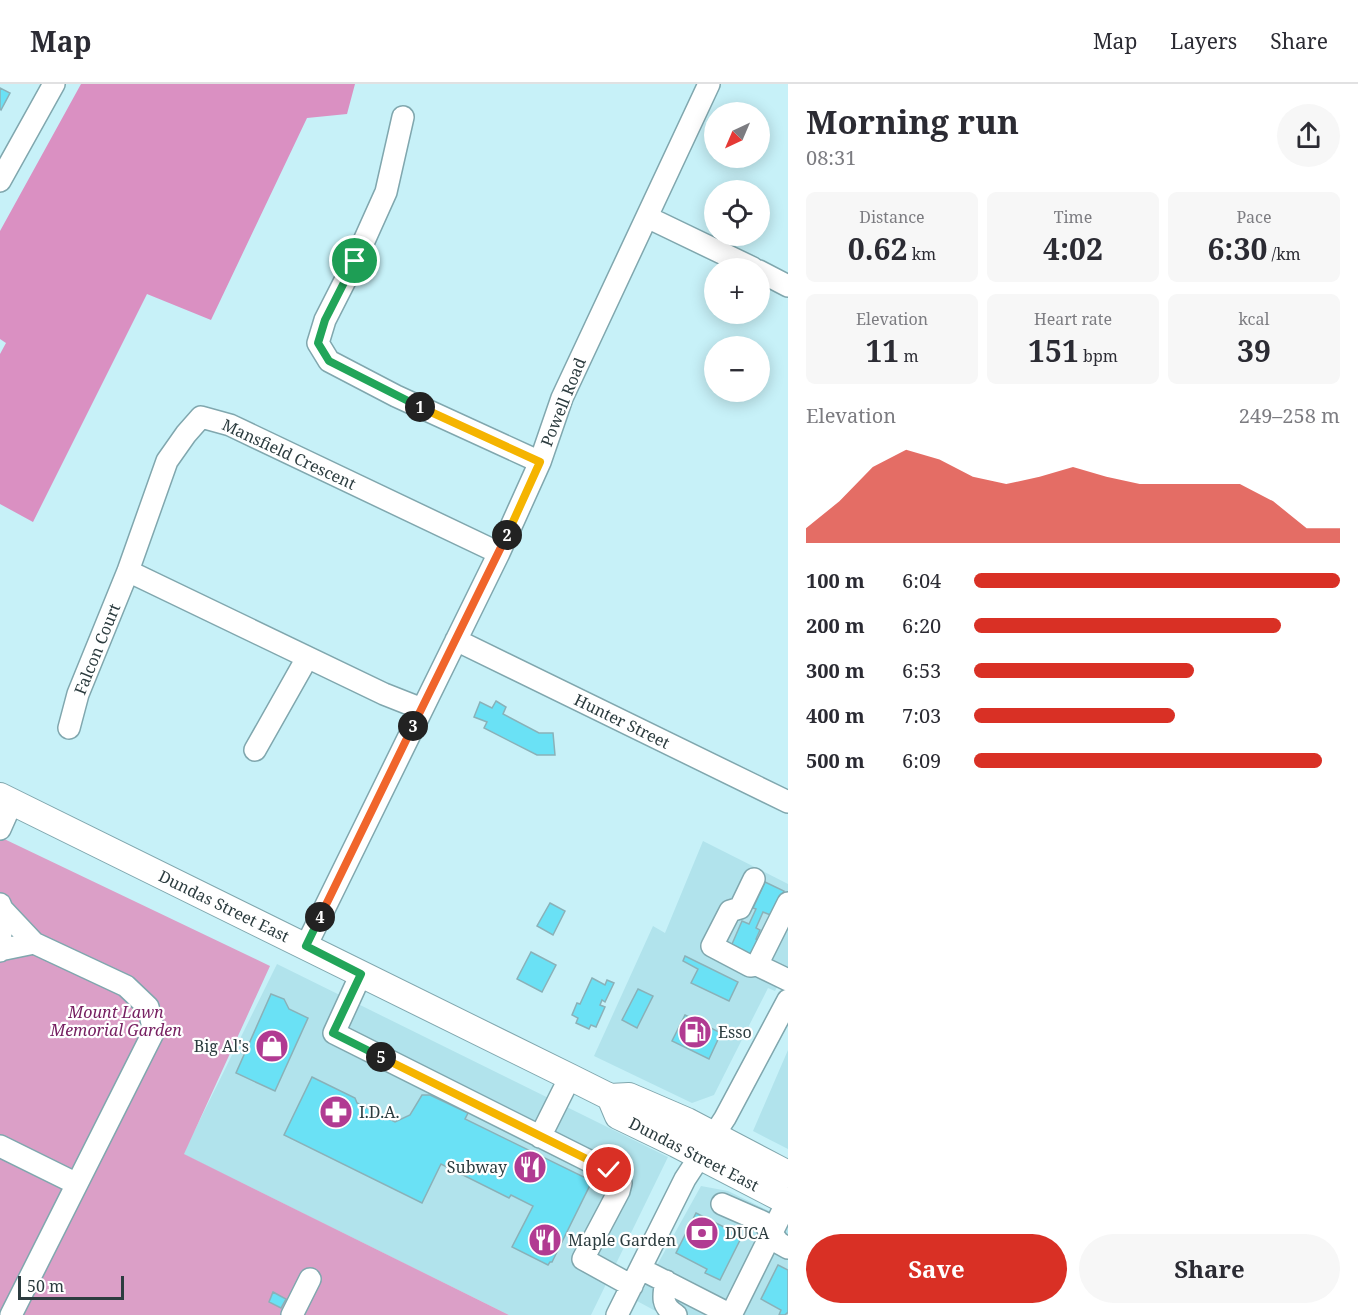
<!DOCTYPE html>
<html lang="en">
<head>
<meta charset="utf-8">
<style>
  :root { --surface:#fff; --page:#f7f7f7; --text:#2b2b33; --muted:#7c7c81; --line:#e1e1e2; --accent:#d93025 }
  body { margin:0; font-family:"Noto Serif",serif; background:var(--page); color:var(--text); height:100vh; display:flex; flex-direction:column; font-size:22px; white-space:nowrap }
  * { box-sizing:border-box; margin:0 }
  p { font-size:20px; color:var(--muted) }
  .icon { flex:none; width:33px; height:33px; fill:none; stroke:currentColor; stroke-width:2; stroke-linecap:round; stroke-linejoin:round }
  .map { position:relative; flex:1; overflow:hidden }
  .drawer { display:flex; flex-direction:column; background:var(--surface); width:570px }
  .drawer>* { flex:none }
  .needle { width:39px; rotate:224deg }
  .fabs { position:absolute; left:704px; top:18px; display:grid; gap:12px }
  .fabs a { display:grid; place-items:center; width:66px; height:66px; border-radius:50%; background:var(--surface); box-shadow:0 3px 15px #0003; font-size:30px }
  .scale { position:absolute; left:18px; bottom:15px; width:106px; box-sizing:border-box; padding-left:6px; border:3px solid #2c3c3f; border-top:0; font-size:16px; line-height:21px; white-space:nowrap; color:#2c3c3f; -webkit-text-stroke:4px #fff; paint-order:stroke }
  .pin { position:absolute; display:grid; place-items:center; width:51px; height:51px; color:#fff; margin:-26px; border:3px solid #fff; border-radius:50%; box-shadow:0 2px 6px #0007 }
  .km { position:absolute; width:30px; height:30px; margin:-15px; border-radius:50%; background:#222; color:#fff; font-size:16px; line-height:30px; text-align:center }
  .round { display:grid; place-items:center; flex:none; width:63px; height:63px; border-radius:32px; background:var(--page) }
  .summary { display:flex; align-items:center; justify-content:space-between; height:102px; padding:0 18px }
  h1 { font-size:33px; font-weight:700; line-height:45px }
  .figures { display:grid; grid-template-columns:repeat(3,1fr); gap:9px; height:102px; padding:6px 18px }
  .figures div { display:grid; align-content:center; border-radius:9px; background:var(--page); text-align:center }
  .figures b { font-size:30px; font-weight:700 }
  .figures small { font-size:16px; font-weight:400 }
  .figures p { font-size:16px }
  .chart { height:168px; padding:12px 18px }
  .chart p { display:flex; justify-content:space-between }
  .chart svg { width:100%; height:108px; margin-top:6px; fill:var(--accent); opacity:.7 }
  .primary-button { display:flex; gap:12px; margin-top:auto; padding:12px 18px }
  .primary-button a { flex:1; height:69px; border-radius:36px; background:var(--accent); color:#fff; font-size:24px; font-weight:700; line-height:69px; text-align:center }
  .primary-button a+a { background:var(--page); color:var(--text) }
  ul { padding:0 18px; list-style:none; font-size:20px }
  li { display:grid; grid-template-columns:96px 72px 1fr; align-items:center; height:45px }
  li i { height:15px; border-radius:8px; background:var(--accent) }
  header { display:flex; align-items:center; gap:36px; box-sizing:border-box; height:84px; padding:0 30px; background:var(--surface); border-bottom:2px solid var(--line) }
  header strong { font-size:28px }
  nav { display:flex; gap:33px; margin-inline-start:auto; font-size:21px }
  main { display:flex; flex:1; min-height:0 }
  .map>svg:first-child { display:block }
</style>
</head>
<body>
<header>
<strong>Map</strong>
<nav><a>Map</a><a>Layers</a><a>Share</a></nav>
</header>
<main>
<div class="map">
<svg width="788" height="1231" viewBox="0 0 788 1231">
  <rect width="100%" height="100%" fill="#c7f1f8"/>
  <path fill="#b1e3ec" d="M 703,757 L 788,800 L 788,882 L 775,907 L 768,904 L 714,1011 L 692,1019 L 594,972 L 653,842 L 665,849 Z
    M 277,880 L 668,1073 L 591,1231 L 509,1231 L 183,1070 Z
    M 788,966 L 788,1065 L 753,1047 Z
    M 701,1102 L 728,1107 L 788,1136 L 788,1231 L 663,1231 L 637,1217 Z"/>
  <path fill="#db9fc7" d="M 0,753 L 270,882 L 184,1070 L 509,1231 L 0,1231 Z"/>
  <path fill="#da90c2" d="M 81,0 L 355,0 L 347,30 L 307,34 L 211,236 L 147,210 L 33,438 L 0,420 L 0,270 L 6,259 L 0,255 L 0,147 Z"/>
  <path fill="#6ae1f5" stroke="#8ab1b8" stroke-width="1.5" d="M 0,4 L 10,9 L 1,26 L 0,25 Z
    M 496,617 L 506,623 L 503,630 L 539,649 L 553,649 L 555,671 L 537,671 L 484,644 L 487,638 L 474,633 L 480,618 L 492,624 Z
    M 765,798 L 784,807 L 773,832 L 763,828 L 756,844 L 760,846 L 756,855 L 763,858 L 749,876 L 729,867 L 742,837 L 749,840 L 756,825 L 753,824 Z
    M 550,819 L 565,827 L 553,851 L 537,842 Z
    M 531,868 L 556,881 L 542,908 L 517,895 Z
    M 685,872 L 738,898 L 729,917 L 691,899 L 698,885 L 683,877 Z
    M 592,894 L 605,901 L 607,896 L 614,899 L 605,918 L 602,916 L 600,921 L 605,923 L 596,943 L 591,941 L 589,945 L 576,939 L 578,934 L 572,931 L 577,919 L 580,920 Z
    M 638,905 L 653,912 L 637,944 L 622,936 Z
    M 271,910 L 284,915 L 289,925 L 308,934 L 275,1007 L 236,989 Z
    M 685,931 L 721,949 L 709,975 L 672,957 Z
    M 312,993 L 355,1014 L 357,1019 L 395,1038 L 410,1031 L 422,1011 L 430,1011 L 468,1029 L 465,1035 L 592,1097 L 552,1178 L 550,1178 L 548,1181 L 512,1163 L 533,1122 L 511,1111 L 509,1114 L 441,1080 L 422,1119 L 284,1051 Z
    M 696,1129 L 742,1152 L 720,1196 L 705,1189 L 707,1185 L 676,1169 Z
    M 778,1181 L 788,1186 L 788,1229 L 787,1229 L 785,1231 L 779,1231 L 781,1226 L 761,1215 Z
    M 273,1208 L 286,1215 L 281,1224 L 269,1218 Z"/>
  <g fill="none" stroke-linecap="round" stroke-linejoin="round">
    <defs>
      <path id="minor" d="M 403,33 L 386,108 L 355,177 L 325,236 L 318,259 L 329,277 L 396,312 L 540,378
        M 0,97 L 54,0
        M 647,133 L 753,184
        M 759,187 L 788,202
        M 128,487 L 384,610 L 422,625
        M 456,556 L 788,718
        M 69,644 L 78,610 L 128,487 L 167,377 L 186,350 L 201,333 L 230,341 L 499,469
        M 255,666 L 307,574
        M 0,745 L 12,718
        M 754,795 L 740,824 L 730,827 L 712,862 L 750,882 L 757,881
        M 788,819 L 757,881 L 788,896
        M 0,820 L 2,825 L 0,867
        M 2,825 L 34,859
        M 306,862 L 499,469 L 540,378 L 562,314 L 709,0
        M 0,866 L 34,859 L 126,902 L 148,923 L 154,947 L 11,1231
        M 361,890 L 334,949 L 617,1091 L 621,1099 L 619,1107 L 583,1175 L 632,1202
        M 540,1053 L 570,993
        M 0,1062 L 77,1100
        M 722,1120 L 763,1138 L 779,1159 L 788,1164
        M 641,1185 L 731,1231 L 787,1118
        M 666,1197 C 663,1212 661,1222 676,1231
        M 292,1231 L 310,1195
        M 617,1231 L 685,1095 L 725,1034 L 788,916"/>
      <path id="major" d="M 0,712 L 570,993 L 610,1013 L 629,1012 L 687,1037 L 788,1090
        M 610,1013 L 618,1032 L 676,1060 L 788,1118"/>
    </defs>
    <use href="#minor" stroke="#80a7ae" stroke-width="24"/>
    <use href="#major" stroke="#80a7ae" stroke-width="28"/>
    <use href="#minor" stroke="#fff" stroke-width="21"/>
    <use href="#major" stroke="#fff" stroke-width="26"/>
  </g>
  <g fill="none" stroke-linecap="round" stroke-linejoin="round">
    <defs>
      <path id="split-1" d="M 355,177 L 325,236 L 318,259 L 329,277 L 420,323"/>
      <path id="split-2" d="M 420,323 L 540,378 L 507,451"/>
      <path id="split-3" d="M 413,642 L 507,451"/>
      <path id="split-4" d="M 320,833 L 413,642"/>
      <path id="split-5" d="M 320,833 L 306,862 L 361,890 L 333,949 L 381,973"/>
      <path id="split-6" d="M 381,973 L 609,1086"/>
    </defs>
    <use href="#split-1" stroke="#fff" stroke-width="12"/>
    <use href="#split-2" stroke="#fff" stroke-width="12"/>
    <use href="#split-3" stroke="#fff" stroke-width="12"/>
    <use href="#split-4" stroke="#fff" stroke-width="12"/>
    <use href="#split-5" stroke="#fff" stroke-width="12"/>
    <use href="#split-6" stroke="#fff" stroke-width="12"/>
    <use href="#split-1" stroke="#22a559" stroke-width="8"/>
    <use href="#split-2" stroke="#f5b400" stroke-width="8"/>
    <use href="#split-3" stroke="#f0652b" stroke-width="8"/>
    <use href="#split-4" stroke="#f0652b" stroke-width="8"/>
    <use href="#split-5" stroke="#22a559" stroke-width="8"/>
    <use href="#split-6" stroke="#f5b400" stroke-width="8"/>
  </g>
  <defs>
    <symbol id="fuel-disc" viewBox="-11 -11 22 22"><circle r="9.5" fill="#b13b92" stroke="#fff"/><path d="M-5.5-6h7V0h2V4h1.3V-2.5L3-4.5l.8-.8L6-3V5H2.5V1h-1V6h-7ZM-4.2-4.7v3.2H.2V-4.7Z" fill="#fff"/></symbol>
    <symbol id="shop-disc" viewBox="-11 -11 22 22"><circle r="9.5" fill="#b13b92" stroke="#fff"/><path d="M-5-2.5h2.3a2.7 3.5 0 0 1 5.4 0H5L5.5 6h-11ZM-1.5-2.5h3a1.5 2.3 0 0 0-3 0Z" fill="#fff"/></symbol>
    <symbol id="pharmacy-disc" viewBox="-11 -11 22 22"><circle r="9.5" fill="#b13b92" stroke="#fff"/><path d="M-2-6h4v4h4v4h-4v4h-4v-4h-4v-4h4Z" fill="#fff"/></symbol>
    <symbol id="restaurant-disc" viewBox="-11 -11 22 22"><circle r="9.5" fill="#b13b92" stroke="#fff"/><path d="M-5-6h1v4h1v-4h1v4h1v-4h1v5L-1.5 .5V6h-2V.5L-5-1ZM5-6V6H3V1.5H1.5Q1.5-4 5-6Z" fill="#fff"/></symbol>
    <symbol id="bank-disc" viewBox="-11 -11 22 22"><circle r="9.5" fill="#b13b92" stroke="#fff"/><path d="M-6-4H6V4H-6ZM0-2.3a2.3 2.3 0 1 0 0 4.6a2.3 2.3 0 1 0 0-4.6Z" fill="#fff"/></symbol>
  </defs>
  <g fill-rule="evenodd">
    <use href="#fuel-disc" x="676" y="929" width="38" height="38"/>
    <use href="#shop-disc" x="253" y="943" width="38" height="38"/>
    <use href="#pharmacy-disc" x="317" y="1009" width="38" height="38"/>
    <use href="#restaurant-disc" x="511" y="1064" width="38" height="38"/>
    <use href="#bank-disc" x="683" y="1130" width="38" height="38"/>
    <use href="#restaurant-disc" x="526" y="1137" width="38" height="38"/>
  </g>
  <g text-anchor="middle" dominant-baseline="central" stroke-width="4.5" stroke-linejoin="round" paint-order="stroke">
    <g font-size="16" fill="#2c3c3f" stroke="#fff">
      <text transform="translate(563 318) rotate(-68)">Powell Road</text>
      <text transform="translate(289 370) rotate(25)">Mansfield Crescent</text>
      <text transform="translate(97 565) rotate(-68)">Falcon Court</text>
      <text transform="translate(622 637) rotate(26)">Hunter Street</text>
      <text transform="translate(224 822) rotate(26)">Dundas Street East</text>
      <text transform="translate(694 1070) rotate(27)">Dundas Street East</text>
    </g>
    <g font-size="16" font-style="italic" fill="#772162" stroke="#fff">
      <text x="116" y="928">Mount Lawn<tspan x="116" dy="18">Memorial Garden</tspan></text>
    </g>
    <g font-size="16" fill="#2c3c3f" stroke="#fff" text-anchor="start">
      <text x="718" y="948">Esso</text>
      <text x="249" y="962" text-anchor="end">Big Al's</text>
      <text x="359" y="1028">I.D.A.</text>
      <text x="507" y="1083" text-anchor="end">Subway</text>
      <text x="725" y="1149">DUCA</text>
      <text x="568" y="1156">Maple Garden</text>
    </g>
  </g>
</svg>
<div class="fabs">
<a><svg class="needle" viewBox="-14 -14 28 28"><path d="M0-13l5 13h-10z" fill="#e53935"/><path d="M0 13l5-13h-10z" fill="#7c7c81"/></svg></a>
<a><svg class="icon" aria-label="locate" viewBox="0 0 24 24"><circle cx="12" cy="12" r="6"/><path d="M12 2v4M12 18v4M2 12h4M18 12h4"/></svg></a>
<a>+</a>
<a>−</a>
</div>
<div class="scale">50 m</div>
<div class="pin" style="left:355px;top:177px;background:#1e9e55"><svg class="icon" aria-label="arrive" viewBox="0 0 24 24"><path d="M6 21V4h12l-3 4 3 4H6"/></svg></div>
<div class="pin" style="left:609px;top:1086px;background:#d93025"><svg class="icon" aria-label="check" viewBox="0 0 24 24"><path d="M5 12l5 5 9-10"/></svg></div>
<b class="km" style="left:420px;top:323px">1</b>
<b class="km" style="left:507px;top:451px">2</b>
<b class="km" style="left:413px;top:642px">3</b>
<b class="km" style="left:320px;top:833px">4</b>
<b class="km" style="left:381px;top:973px">5</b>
</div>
<section class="drawer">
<div class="summary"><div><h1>Morning run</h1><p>08:31</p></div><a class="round"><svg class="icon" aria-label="share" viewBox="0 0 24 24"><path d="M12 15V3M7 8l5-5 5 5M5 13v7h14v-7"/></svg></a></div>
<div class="figures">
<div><p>Distance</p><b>0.62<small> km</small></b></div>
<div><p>Time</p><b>4:02</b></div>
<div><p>Pace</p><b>6:30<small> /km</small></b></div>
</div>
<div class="figures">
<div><p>Elevation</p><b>11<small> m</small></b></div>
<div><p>Heart rate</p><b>151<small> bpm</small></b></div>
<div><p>kcal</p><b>39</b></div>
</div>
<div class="chart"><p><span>Elevation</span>249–258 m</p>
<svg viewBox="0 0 160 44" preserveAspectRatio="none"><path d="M0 44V38L10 27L20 13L30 6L40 10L50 17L60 20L70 17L80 13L90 17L100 20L110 20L120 20L130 20L140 27L150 38L160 38V44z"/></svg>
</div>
<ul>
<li><b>100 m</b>6:04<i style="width:100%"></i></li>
<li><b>200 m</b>6:20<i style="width:84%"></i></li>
<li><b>300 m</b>6:53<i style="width:60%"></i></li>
<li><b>400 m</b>7:03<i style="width:55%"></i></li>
<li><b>500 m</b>6:09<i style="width:95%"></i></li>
</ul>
<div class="primary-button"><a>Save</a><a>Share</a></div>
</section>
</main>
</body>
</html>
